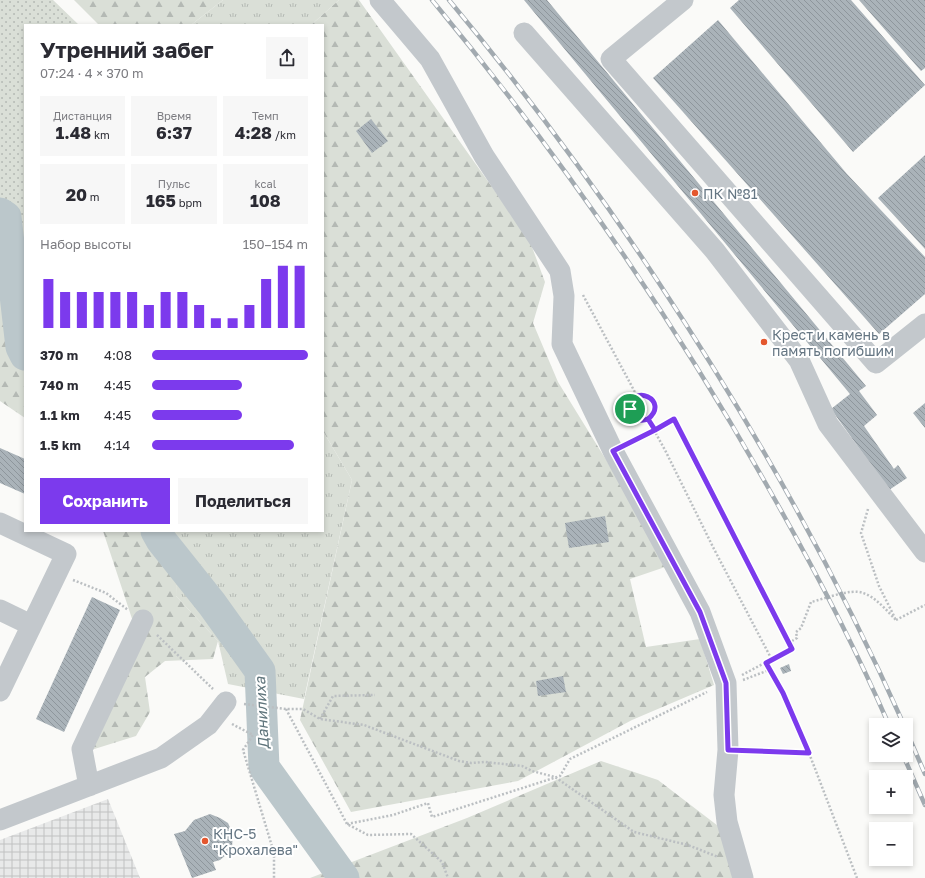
<!DOCTYPE html>
<html lang="ru">
<head>
<meta charset="utf-8">
<style>
  :root { --surface:#fff; --page:#f7f7f7; --text:#2b2b33; --muted:#7c7c81; --accent:#7c3aed }
  body { margin:0; font-family:"Golos Text",sans-serif; background:var(--page); color:var(--text); height:100vh; display:flex; flex-direction:column; font-size:15px; white-space:nowrap }
  * { box-sizing:border-box; margin:0 }
  p { font-size:13px; color:var(--muted) }
  .icon { flex:none; width:22px; height:22px; fill:none; stroke:currentColor; stroke-width:2; stroke-linecap:round; stroke-linejoin:round }
  .map { position:relative; flex:1; overflow:hidden }
  .details { position:absolute; left:24px; top:24px; width:300px; height:508px; display:flex; flex-direction:column; background:var(--surface); border-radius:0px; box-shadow:0 2px 6px #0003 }
  .details>* { flex:none }
  .controls { position:absolute; left:869px; top:718px; display:grid; gap:8px }
  .controls a { display:grid; place-items:center; width:44px; height:44px; border-radius:0px; background:var(--surface); box-shadow:0 2px 6px #0003; font-size:20px }
  .pin { position:absolute; display:grid; place-items:center; width:34px; height:34px; color:#fff; margin:-17px; border:2px solid #fff; border-radius:50%; box-shadow:0 1px 4px #0007 }
  .round { display:grid; place-items:center; flex:none; width:42px; height:42px; border-radius:0px; background:var(--page) }
  .summary { display:flex; align-items:center; justify-content:space-between; height:68px; padding:0 16px }
  h1 { font-size:22px; font-weight:700; line-height:30px }
  .figures { display:grid; grid-template-columns:repeat(3,1fr); gap:6px; height:68px; padding:4px 16px }
  .figures div { display:grid; align-content:center; border-radius:0px; background:var(--page); text-align:center }
  .figures b { font-size:17px; font-weight:700 }
  .figures small { font-size:11px; font-weight:400 }
  .figures p { font-size:11px }
  .chart { height:112px; padding:8px 16px }
  .chart p { display:flex; justify-content:space-between }
  .chart svg { width:100%; height:72px; margin-top:4px; stroke:var(--accent); stroke-width:6 }
  .cta { display:flex; gap:8px; margin-top:auto; padding:8px 16px }
  .cta a { flex:1; height:46px; border-radius:0px; background:var(--accent); color:#fff; font-size:16px; font-weight:700; line-height:46px; text-align:center }
  .cta a+a { background:var(--page); color:var(--text) }
  ul { padding:0 16px; list-style:none; font-size:13px }
  li { display:grid; grid-template-columns:64px 48px 1fr; align-items:center; height:30px }
  li i { height:10px; border-radius:5px; background:var(--accent) }
  .map>svg:first-child { display:block }
</style>
</head>
<body>
<div class="map">
<svg width="925" height="878" viewBox="0 0 925 878">
  <defs>
    <pattern id="industrial-grid" width="8" height="8" patternUnits="userSpaceOnUse"><rect width="8" height="8" fill="#e8e9e9"/><path d="M0 4h8M4 0v8" fill="none" stroke="#c0c1c2"/></pattern>
    <pattern id="grass-tufts" width="24" height="20" patternUnits="userSpaceOnUse"><rect width="24" height="20" fill="#dadfd7"/><path d="M3 7l-1-3M5 7V3M7 7l1-3M15 17l-1-3M17 17v-4M19 17l1-3" fill="none" stroke="#b4b9b4"/></pattern>
    <pattern id="forest-firs" width="22" height="20" patternUnits="userSpaceOnUse"><rect width="22" height="20" fill="#dadfd7"/><path d="M5 1l3.5 6h-7zM16 11l3.5 6h-7z" fill="#b4b9b4"/></pattern>
    <pattern id="garden-dots" width="8" height="8" patternUnits="userSpaceOnUse"><rect width="8" height="8" fill="#dadfd7"/><path d="M2 2h.1M6 6h.1" fill="none" stroke="#b4b9b4" stroke-width="1.8" stroke-linecap="round"/></pattern>
    <pattern id="building-back-hatch" width="6" height="6" patternUnits="userSpaceOnUse"><rect width="6" height="6" fill="#aab3b9"/><path d="M-1 5l2 2M0 0l6 6M5-1l2 2" fill="none" stroke="#8e969c"/></pattern>
  </defs>
  <rect width="100%" height="100%" fill="#fafaf8"/>
  <path fill="url(#industrial-grid)" d="M 108,799 L 140,878 L 0,878 L 0,840 Z"/>
  <path fill="url(#grass-tufts)" d="M 223,0 L 339,0 L 311,25 L 191,25 Z
    M 323,431 L 352,480 L 304,699 L 228,684 L 218,641 L 176,596 L 177,531 L 323,531 Z"/>
  <path fill="url(#forest-firs)" d="M 74,0 L 223,0 L 191,25 L 99,25 Z
    M 339,0 L 359,0 L 529,239 L 545,282 L 533,323 L 558,382 L 671,565 L 630,579 L 646,647 L 700,639 L 714,685 L 632,720 L 518,781 L 351,812 L 300,720 L 352,480 L 323,431 L 323,25 L 311,25 Z
    M 25,262 L 25,418 L 0,401 L 0,285 Z
    M 103,531 L 177,531 L 176,596 L 218,641 L 213,659 L 165,661 L 145,677 L 150,712 L 136,736 L 88,751 L 140,643 Z
    M 601,761 L 658,780 L 722,829 L 738,878 L 310,878 L 467,818 Z"/>
  <path fill="url(#garden-dots)" d="M 0,0 L 53,0 L 79,25 L 25,25 L 25,262 L 0,285 Z"/>
  <g fill="none" stroke-linecap="round" stroke-linejoin="round">
    <path stroke="#bbc7cb" stroke-width="31" d="M 0,213 L 6,217 L 21,347 L 25,355
      M 156,531 L 161,540 L 212,604 L 260,671 L 264,767 L 344,878"/>
  </g>
  <path fill="url(#building-back-hatch)" d="M 524,0 L 547,0 L 866,386 L 859,391 L 877,415 L 864,426 L 894,469 L 898,465 L 907,478 L 889,490 L 831,409 L 850,394 Z
    M 739,0 L 851,0 L 925,85 L 853,152 L 730,8 Z
    M 859,0 L 925,0 L 925,68 L 921,71 Z
    M 718,20 L 847,174 L 925,257 L 925,294 L 879,334 L 653,78 Z
    M 371,119 L 388,141 L 372,153 L 356,131 Z
    M 925,155 L 925,249 L 878,198 Z
    M 925,403 L 925,428 L 913,413 Z
    M 0,448 L 25,459 L 25,494 L 0,483 Z
    M 605,516 L 609,542 L 569,548 L 565,523 Z
    M 92,597 L 120,610 L 64,732 L 36,719 Z
    M 789,664 L 791,671 L 783,674 L 780,668 Z
    M 563,676 L 566,692 L 538,696 L 536,681 Z
    M 210,814 L 220,818 L 228,823 L 233,834 L 232,847 L 226,855 L 220,860 L 213,862 L 216,870 L 192,878 L 174,834 L 185,831 L 194,820 Z"/>
  <g fill="none" stroke-linecap="round" stroke-linejoin="round">
    <path stroke="#bbbfc2" stroke-width="2.5" stroke-dasharray="2 2" stroke-linecap="butt" d="M 583,295 L 637,396
      M629 408a13 13 0 1 1 26 0a13 13 0 1 1-26 0Z
      M 648,419 L 665,450 L 714,549 L 772,660
      M 629,443 L 674,419 L 791,649
      M 868,509 L 861,533 L 879,586 L 895,618
      M 73,580 L 106,593 L 128,610
      M 896,620 L 925,605
      M 157,635 L 213,689
      M 792,649 L 792,641 L 797,638 L 796,632 L 801,628 L 811,602 C 824,599 851,588 863,593 C 876,597 887,611 896,620
      M 766,663 L 783,693 L 809,753 L 857,878
      M 742,675 L 791,649
      M 743,680 L 769,670
      M 244,704 L 286,709 L 303,709 L 320,719 L 364,725 L 459,761 L 471,763 L 485,762 L 522,766 L 532,771 L 555,777 L 634,832 L 688,845 L 718,857
      M 286,709 L 347,824 L 368,835 L 411,834 L 442,862 L 448,878
      M 320,719 L 333,696 L 375,695
      M 232,724 L 253,735 L 243,750 L 274,853 L 274,878
      M 747,750 L 809,753
      M 347,824 L 393,815 L 428,803 L 432,817 L 560,776 L 570,759 L 707,692"/>
    <path stroke="#c3c8cc" stroke-width="21" d="M 380,0 L 430,59 L 484,156 L 560,271 L 564,296 L 562,344 L 613,451 L 700,612 L 726,683 L 728,750 L 724,795 L 727,822 L 743,878
      M 683,0 L 611,59 L 876,363 L 925,324
      M 524,33 L 715,251 L 799,360 L 828,424 L 925,552
      M 0,523 L 66,554 L 0,691
      M 0,610 L 31,625
      M 89,786 L 82,749 L 143,620
      M 0,820 L 161,758 L 208,725 L 226,702"/>
    <defs>
      <path id="rail" d="M 432,0 C 561,156 675,321 774,498 C 816,572 855,647 889,725
        M 449,0 C 524,90 593,183 657,280 C 751,422 835,570 904,725
        M 906,730 L 925,774
        M 903,755 L 925,805"/>
    </defs>
    <use href="#rail" stroke="#a2aab0" stroke-width="4.5"/>
    <use href="#rail" stroke="#fff" stroke-width="3" stroke-dasharray="9" stroke-linecap="butt"/>
  </g>
  <g fill="none" stroke-linecap="round" stroke-linejoin="round">
    <defs>
      <path id="route" d="M 630,409 C 632,419 639,422 648,419 L 655,430 L 613,451 L 700,612 L 726,683 L 728,750 L 809,753 L 783,693 L 766,663 L 792,649 L 674,419 L 655,430 L 648,419 C 671,400 630,382 630,409"/>
    </defs>
    <use href="#route" stroke="#fff" stroke-width="8"/>
    <use href="#route" stroke="#7c3aed" stroke-width="5"/>
  </g>
  <g fill="#e4572e" stroke="#fff" stroke-width="1.5">
    <circle cx="695" cy="193" r="4"/>
    <circle cx="764" cy="342" r="4"/>
    <circle cx="205" cy="841" r="4"/>
  </g>
  <g text-anchor="middle" dominant-baseline="central" stroke-width="4" stroke-linejoin="round" paint-order="stroke">
    <g font-size="14" fill="#657683" stroke="#fff" text-anchor="start">
      <text x="703" y="193">ПК №81</text>
      <text x="772" y="334">Крест и камень в<tspan x="772" dy="16">память погибшим</tspan></text>
      <text x="213" y="833">КНС-5<tspan x="213" dy="16">"Крохалева"</tspan></text>
    </g>
    <g font-size="15" font-style="italic" fill="#60757c" stroke="#fff">
      <text transform="translate(261 713) rotate(-93)">Данилиха</text>
    </g>
  </g>
</svg>
<div class="controls">
<a><svg class="icon" aria-label="layers" viewBox="0 0 24 24"><path d="M12 4l9 5-9 5-9-5zM3 14l9 5 9-5"/></svg></a>
<a>+</a>
<a>−</a>
</div>
<div class="pin" style="left:630px;top:409px;background:#1e9e55"><svg class="icon" aria-label="arrive" viewBox="0 0 24 24"><path d="M6 21V4h12l-3 4 3 4H6"/></svg></div>
<section class="details">
<div class="summary"><div><h1>Утренний забег</h1><p>07:24 · 4 × 370 m</p></div><a class="round"><svg class="icon" aria-label="share" viewBox="0 0 24 24"><path d="M12 15V3M7 8l5-5 5 5M5 13v7h14v-7"/></svg></a></div>
<div class="figures">
<div><p>Дистанция</p><b>1.48<small> km</small></b></div>
<div><p>Время</p><b>6:37</b></div>
<div><p>Темп</p><b>4:28<small> /km</small></b></div>
</div>
<div class="figures">
<div><b>20<small> m</small></b></div>
<div><p>Пульс</p><b>165<small> bpm</small></b></div>
<div><p>kcal</p><b>108</b></div>
</div>
<div class="chart"><p><span>Набор высоты</span>150–154 m</p>
<svg viewBox="0 0 160 44" preserveAspectRatio="none"><path d="M5 44V14M15 44V22M25 44V22M35 44V22M45 44V22M55 44V22M65 44V30M75 44V22M85 44V22M95 44V30M105 44V38M115 44V38M125 44V30M135 44V14M145 44V6M155 44V6"/></svg>
</div>
<ul>
<li><b>370 m</b>4:08<i style="width:100%"></i></li>
<li><b>740 m</b>4:45<i style="width:58%"></i></li>
<li><b>1.1 km</b>4:45<i style="width:58%"></i></li>
<li><b>1.5 km</b>4:14<i style="width:91%"></i></li>
</ul>
<div class="cta"><a>Сохранить</a><a>Поделиться</a></div>
</section>
</div>
</body>
</html>
